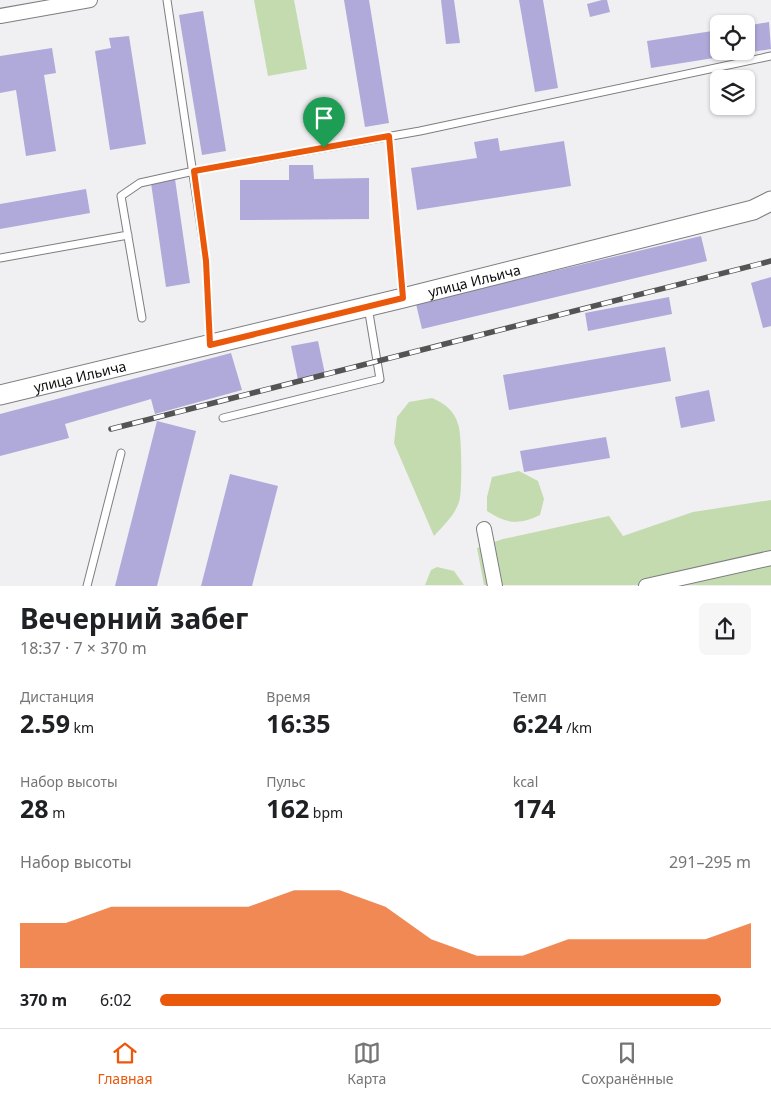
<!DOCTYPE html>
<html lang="ru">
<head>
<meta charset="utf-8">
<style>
  :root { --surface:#fff; --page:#f6f6f6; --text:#202124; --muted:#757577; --line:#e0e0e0; --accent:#ea580c }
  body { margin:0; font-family:"Noto Sans",sans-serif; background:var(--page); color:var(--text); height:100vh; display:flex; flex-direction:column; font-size:19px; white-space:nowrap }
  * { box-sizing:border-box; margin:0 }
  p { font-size:16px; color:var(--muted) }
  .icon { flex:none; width:28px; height:28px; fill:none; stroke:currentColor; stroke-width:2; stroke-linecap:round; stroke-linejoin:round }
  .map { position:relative; height:586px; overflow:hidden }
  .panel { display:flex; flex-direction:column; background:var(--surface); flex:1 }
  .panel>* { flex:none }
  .fabs { position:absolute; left:710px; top:15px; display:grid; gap:10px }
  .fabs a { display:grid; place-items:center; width:45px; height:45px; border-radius:8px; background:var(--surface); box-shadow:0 1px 4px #0004; font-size:25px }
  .pin { position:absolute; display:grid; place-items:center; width:42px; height:42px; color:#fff; margin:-51px -21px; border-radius:50% 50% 50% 0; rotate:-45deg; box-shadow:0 0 5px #0007 }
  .pin .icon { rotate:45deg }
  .round { display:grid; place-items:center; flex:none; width:52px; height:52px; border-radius:8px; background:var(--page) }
  .overview { display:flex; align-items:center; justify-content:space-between; height:85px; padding:0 20px }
  h1 { font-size:28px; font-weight:700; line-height:38px }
  .figures { display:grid; grid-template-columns:repeat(3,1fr); gap:8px; height:85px; padding:5px 20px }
  .figures div { display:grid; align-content:center }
  .figures b { font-size:25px; font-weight:700 }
  .figures small { font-size:14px; font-weight:400 }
  .figures p { font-size:14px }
  .chart { height:140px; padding:10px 20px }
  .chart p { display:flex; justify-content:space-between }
  .chart svg { width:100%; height:90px; margin-top:5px; fill:var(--accent); opacity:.7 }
  ul { padding:0 20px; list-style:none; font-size:16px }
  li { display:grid; grid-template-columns:80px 60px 1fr; align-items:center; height:38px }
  li i { height:12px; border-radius:6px; background:var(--accent) }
  .menu { display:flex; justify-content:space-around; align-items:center; height:70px; border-top:1px solid var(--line); background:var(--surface); font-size:14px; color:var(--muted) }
  .menu a { display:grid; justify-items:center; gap:2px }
  .menu .current { color:var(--accent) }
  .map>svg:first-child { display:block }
</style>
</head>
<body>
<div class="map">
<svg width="771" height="586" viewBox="0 0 771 586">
  <rect width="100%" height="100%" fill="#f0eff2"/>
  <path fill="#c4dbaf" d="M 254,0 L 294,0 L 307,69 L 268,76 Z
    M 432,398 C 444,403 454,410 458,424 C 462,434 462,486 460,498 C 457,513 444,525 434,536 L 394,443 L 397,417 L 409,402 Z
    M 519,471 L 538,481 L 544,499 L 540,515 C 520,525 506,524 487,511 L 487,497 L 492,477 Z
    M 771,500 L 771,585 L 484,585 L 477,548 L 503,539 L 609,516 L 623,536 L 693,512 Z
    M 437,567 L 454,571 L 464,585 L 425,585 L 431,570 Z"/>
  <path fill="#afaada" d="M 344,0 L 369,0 L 389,123 L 365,127 Z
    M 441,0 L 454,0 L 460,43 L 446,44 Z
    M 519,0 L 543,0 L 558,88 L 535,92 Z
    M 602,0 L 607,0 L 610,12 L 590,17 L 587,4 Z
    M 203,11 L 226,151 L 202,155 L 179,15 Z
    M 769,22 L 771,49 L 651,68 L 647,41 L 719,30 L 719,51 L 746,51 L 746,26 Z
    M 129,36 L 146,144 L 110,150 L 95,51 L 111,48 L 109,38 Z
    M 52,48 L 56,73 L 44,75 L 56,151 L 26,156 L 16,90 L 0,93 L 0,56 Z
    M 498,138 L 500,151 L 564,141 L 571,186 L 417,210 L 411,168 L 477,158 L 474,142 Z
    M 289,165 L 313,165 L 314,179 L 369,178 L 369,219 L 240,220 L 240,180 L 289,180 Z
    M 175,179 L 190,283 L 166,287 L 151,183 Z
    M 86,189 L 90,213 L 0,229 L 0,204 Z
    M 701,236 L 707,261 L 422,329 L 416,304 Z
    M 771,277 L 771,326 L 763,328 L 751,283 Z
    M 669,297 L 672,314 L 588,331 L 585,313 Z
    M 318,341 L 325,374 L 298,380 L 291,346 Z
    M 665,347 L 671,381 L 509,410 L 503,375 Z
    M 231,353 L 242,390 L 155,414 L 151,399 L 134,404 L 65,424 L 69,438 L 0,456 L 0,414 Z
    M 709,390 L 715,421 L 681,428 L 675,397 Z
    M 157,421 L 196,431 L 157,586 L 115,586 Z
    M 606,437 L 610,458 L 524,472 L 520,451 Z
    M 230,474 L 278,486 L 252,586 L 201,586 Z"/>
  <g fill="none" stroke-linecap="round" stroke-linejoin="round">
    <defs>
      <path id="service" d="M 167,0 L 206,261 L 210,342
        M 389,136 L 403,298
        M 0,258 L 128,235
        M 142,318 L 121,196 L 140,183 L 194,171 L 420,131 L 771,56
        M 223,418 L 380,379 L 368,307
        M 87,586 L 121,453"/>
      <path id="minor" d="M 0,16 L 90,0
        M 484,529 L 495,586
        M 646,586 L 771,558"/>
      <g id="secondary">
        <path id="s1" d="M 0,395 L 403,298 L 753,210 L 771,201"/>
      </g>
    </defs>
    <use href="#service" stroke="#7e7e81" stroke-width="9"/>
    <use href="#minor" stroke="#7e7e81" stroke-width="16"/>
    <use href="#secondary" stroke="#7e7e81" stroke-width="21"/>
    <use href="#service" stroke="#fff" stroke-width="7"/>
    <use href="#minor" stroke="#fff" stroke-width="14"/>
    <use href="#secondary" stroke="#fff" stroke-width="19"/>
    <defs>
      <path id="rail" d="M 111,429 L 771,261"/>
    </defs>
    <use href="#rail" stroke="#545455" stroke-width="5.5"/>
    <use href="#rail" stroke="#fff" stroke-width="4" stroke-dasharray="11" stroke-linecap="butt"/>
  </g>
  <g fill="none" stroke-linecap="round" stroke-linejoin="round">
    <defs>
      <path id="route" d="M 389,136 L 403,298 L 210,345 L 206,261 L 194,171 Z"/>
    </defs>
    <use href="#route" stroke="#fff" stroke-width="10"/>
    <use href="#route" stroke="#ea580c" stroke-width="6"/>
  </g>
  <g text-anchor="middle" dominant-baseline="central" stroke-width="4.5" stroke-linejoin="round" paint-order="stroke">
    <g font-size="14" fill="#0c0c0d" stroke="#fff">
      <text stroke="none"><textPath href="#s1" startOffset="488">улица Ильича</textPath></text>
      <text stroke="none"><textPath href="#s1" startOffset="82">улица Ильича</textPath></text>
    </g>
  </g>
</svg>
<div class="fabs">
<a><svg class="icon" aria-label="locate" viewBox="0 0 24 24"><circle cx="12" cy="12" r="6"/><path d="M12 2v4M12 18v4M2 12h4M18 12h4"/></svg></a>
<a><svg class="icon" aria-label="layers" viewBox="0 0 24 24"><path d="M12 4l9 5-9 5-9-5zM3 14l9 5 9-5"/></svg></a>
</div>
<div class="pin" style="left:324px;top:148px;background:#1e9e55"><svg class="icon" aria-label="arrive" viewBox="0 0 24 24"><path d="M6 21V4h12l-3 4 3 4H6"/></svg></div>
</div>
<section class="panel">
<div class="overview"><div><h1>Вечерний забег</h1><p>18:37 · 7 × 370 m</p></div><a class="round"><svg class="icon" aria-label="share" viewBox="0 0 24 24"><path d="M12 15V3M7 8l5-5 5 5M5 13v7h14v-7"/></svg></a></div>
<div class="figures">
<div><p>Дистанция</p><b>2.59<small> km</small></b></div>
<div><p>Время</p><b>16:35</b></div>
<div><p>Темп</p><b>6:24<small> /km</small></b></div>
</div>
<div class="figures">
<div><p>Набор высоты</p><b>28<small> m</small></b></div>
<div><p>Пульс</p><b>162<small> bpm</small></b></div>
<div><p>kcal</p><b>174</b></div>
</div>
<div class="chart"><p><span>Набор высоты</span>291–295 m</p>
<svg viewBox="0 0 160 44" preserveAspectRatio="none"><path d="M0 44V22L10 22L20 14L30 14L40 14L50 14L60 6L70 6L80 14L90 30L100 38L110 38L120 30L130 30L140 30L150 30L160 22V44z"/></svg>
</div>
<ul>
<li><b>370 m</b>6:02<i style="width:95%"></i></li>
</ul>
</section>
<nav class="menu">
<a class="current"><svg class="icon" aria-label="home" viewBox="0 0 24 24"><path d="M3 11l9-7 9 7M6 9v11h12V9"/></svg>Главная</a>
<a><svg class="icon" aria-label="map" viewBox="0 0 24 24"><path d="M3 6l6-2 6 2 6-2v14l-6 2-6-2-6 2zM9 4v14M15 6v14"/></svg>Карта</a>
<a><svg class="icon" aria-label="saved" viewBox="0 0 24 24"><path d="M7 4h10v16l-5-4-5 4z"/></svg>Сохранённые</a>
</nav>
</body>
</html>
